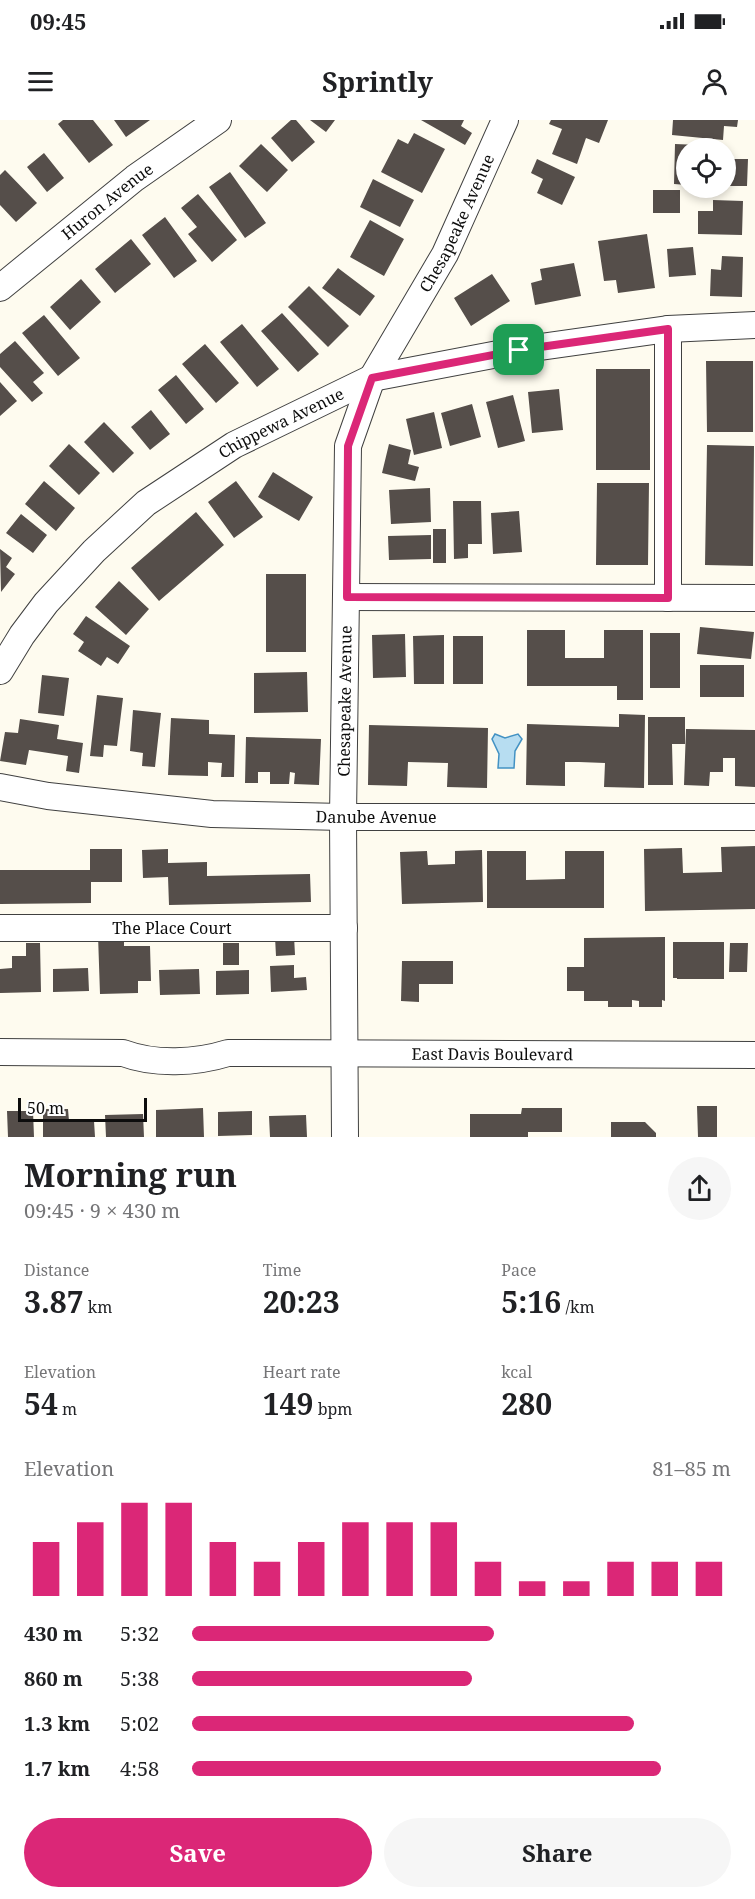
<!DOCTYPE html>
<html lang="en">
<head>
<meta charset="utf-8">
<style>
  :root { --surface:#fff; --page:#f6f6f6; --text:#202124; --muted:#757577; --accent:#db2777 }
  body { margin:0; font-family:"Noto Serif",serif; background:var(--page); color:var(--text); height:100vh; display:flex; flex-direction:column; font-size:22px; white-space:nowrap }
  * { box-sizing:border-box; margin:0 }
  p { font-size:20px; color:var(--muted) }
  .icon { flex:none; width:33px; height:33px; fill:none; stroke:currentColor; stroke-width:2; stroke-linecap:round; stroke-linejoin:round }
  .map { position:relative; height:1017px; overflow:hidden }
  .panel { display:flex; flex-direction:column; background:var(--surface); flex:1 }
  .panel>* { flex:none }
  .buttons { position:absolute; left:676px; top:18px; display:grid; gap:12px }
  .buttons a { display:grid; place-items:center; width:60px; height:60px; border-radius:50%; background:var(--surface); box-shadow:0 3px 9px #0003; font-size:30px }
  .scale { position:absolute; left:18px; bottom:15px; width:129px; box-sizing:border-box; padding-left:6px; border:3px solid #0d0d0d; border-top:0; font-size:16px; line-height:21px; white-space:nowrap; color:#0d0d0d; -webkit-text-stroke:4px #fff; paint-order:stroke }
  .pin { position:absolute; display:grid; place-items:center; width:51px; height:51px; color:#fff; margin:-26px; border-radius:12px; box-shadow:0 3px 9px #0006 }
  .round { display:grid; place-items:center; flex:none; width:63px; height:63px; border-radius:32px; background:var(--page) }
  .overview { display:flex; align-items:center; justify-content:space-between; height:102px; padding:0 24px }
  h1 { font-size:33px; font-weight:700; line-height:45px }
  .metrics { display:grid; grid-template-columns:repeat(3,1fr); gap:9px; height:102px; padding:6px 24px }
  .metrics div { display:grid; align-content:center }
  .metrics b { font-size:30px; font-weight:700 }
  .metrics small { font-size:16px; font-weight:400 }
  .metrics p { font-size:16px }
  .chart { height:168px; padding:12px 24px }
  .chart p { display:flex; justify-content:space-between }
  .chart svg { width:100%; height:108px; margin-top:6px; stroke:var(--accent); stroke-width:6 }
  .cta { display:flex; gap:12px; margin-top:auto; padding:12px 24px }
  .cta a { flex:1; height:69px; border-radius:36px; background:var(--accent); color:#fff; font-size:24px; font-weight:700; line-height:69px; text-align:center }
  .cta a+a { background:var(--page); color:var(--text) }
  ul { padding:0 24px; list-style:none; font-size:20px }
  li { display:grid; grid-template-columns:96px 72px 1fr; align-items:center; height:45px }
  li i { height:15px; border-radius:8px; background:var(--accent) }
  .status { display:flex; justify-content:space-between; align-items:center; height:42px; padding:0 30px; background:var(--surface); direction:ltr }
  .status svg { height:16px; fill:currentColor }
  header { display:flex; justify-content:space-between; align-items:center; height:78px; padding:0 24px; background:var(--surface); font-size:27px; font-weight:700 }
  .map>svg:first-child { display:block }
</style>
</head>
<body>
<div class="status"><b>09:45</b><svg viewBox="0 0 49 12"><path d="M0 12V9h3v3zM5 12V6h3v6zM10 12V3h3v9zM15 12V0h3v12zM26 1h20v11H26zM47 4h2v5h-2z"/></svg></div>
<header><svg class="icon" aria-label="menu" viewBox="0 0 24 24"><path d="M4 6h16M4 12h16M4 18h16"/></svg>Sprintly<svg class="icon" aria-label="person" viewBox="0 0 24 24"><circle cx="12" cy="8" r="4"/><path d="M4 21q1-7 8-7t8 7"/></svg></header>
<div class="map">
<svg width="755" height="1017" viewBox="0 0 755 1017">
  <rect width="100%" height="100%" fill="#fefbef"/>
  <path fill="#b7ddf1" stroke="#4392c3" stroke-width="1.5" d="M 495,614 L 505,618 L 518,614 L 522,619 L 515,631 L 514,648 L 498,648 L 499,634 L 492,619 Z"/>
  <path fill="#554e4a" d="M 63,0 L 93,0 L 113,25 L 89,43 L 58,4 Z
    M 114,0 L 150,0 L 126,17 Z
    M 291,0 L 296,0 L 315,22 L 292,42 L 271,18 Z
    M 310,0 L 335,0 L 326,12 Z
    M 421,0 L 464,0 L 461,6 L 472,13 L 465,25 Z
    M 551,0 L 608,0 L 599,23 L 586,18 L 577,44 L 552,34 L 562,9 L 549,4 Z
    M 673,0 L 738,0 L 737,7 L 724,6 L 723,20 L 672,15 Z
    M 414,13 L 445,29 L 422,73 L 381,52 L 398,19 L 408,24 Z
    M 261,24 L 288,50 L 267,72 L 239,46 Z
    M 675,24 L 724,26 L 724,28 L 687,28 L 687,65 L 674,64 Z
    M 44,33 L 64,58 L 47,72 L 27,47 Z
    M 537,39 L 575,57 L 562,85 L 537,73 L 543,59 L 531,53 Z
    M 726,39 L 748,39 L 747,66 L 726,66 Z
    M 5,50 L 37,83 L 16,102 L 0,85 L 0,55 Z
    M 230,52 L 266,103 L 245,118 L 209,67 Z
    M 373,59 L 414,80 L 400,107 L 360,87 Z
    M 653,70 L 680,70 L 680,93 L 653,93 Z
    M 198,74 L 237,120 L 212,142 L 188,114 L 197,107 L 181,88 Z
    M 713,80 L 743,81 L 742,115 L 698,114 L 698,91 L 713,91 Z
    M 165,97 L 197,141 L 174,158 L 142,115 Z
    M 370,100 L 404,119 L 384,156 L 350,137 Z
    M 647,114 L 655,168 L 618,173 L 616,160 L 604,161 L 598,121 Z
    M 131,119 L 151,144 L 115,173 L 95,149 Z
    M 693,127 L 696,155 L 669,157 L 667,129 Z
    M 722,136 L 743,137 L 742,177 L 710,176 L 711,149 L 721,150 Z
    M 574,143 L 581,176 L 535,185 L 531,163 L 542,160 L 540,149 Z
    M 338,148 L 375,176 L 360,196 L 322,168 Z
    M 492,154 L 510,181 L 471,206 L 454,178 Z
    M 81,159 L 101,182 L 70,210 L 50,187 Z
    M 309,166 L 349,206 L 328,227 L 288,187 Z
    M 282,193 L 319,234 L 298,252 L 261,211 Z
    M 44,195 L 80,238 L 58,256 L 22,213 Z
    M 242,204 L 279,249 L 257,267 L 220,222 Z
    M 15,221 L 44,253 L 33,262 L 43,273 L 32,282 L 0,247 L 0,234 Z
    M 205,224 L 239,263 L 216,283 L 182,244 Z
    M 706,241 L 753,241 L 753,312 L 707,312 Z
    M 596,249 L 650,249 L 650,350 L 596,350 Z
    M 176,255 L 204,289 L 186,304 L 158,270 Z
    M 0,262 L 17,281 L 0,296 Z
    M 559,269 L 563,310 L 532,313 L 528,272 Z
    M 513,275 L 525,321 L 498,328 L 486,282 Z
    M 472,284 L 481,317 L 450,326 L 441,293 Z
    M 151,290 L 170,314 L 150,330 L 131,307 Z
    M 434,292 L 442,328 L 414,335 L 406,299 Z
    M 104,302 L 134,333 L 113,353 L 84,322 Z
    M 69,324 L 100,353 L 79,375 L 49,346 Z
    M 389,324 L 411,330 L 408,344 L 419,347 L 415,361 L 382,353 Z
    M 707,325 L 754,326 L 753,446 L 705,445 Z
    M 273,352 L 313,377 L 299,401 L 258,377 Z
    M 44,361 L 75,388 L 56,411 L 25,384 Z
    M 236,361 L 263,397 L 234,418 L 208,382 Z
    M 597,363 L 649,363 L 648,445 L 596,445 Z
    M 430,368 L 431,402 L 391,404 L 389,370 Z
    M 453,381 L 481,381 L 482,424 L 468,424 L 468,438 L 454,439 Z
    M 519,391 L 522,432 L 493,434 L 491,393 Z
    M 196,392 L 224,425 L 159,481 L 131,448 Z
    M 21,394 L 47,415 L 33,433 L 6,413 Z
    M 433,409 L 446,409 L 446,443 L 433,443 Z
    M 431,415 L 431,439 L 389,440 L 388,416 Z
    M 0,429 L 12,438 L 6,447 L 15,454 L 1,472 Z
    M 266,454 L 306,454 L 306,532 L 266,532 Z
    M 119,461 L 149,489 L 126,515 L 95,487 Z
    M 86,496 L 130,526 L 118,544 L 107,537 L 101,546 L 78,531 L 84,522 L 73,514 Z
    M 700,507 L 754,512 L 751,539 L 697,534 Z
    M 527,510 L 565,510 L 565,538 L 604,538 L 604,510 L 643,510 L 643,580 L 617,580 L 617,566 L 527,566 Z
    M 650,513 L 680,513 L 680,568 L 650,568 Z
    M 405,514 L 406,557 L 373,558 L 372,515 Z
    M 444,515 L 444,564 L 414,564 L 413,516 Z
    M 453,516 L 483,516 L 483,564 L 453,564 Z
    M 700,545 L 744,545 L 744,577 L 700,577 Z
    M 307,552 L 308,592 L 254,593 L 254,553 Z
    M 42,555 L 69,558 L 64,596 L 38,593 Z
    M 97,575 L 123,578 L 117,626 L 104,625 L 103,637 L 90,636 Z
    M 133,590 L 161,593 L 155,647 L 142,646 L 143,633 L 130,631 Z
    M 619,594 L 645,595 L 644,668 L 604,667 L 605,643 L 579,642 L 565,642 L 565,666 L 526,665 L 527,604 L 619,607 Z
    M 648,597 L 685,597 L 685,624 L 672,624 L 673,665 L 648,665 Z
    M 171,598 L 209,600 L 209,614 L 235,615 L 234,657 L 221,657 L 222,643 L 208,642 L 208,656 L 168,655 Z
    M 20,599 L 59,605 L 57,619 L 83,623 L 79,653 L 66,651 L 68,636 L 29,630 L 26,645 L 0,641 L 5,612 L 18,613 Z
    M 369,605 L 488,608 L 487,668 L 447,667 L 448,643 L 408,642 L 407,666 L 368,665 Z
    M 686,609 L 755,610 L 755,667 L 735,666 L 735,638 L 723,638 L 723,652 L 710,652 L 709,666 L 684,665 Z
    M 246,617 L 321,619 L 319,665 L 294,664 L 295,653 L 290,652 L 289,664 L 270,664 L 270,652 L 258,652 L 258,663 L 245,663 Z
    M 755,726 L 755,789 L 645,791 L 644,729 L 682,728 L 683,753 L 722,752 L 721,727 Z
    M 90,729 L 122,729 L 122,762 L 91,762 L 91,783 L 0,784 L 0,750 L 90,750 Z
    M 168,729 L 168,743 L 207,742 L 207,756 L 310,754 L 311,782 L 169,785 L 168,757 L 143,758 L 142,730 Z
    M 482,730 L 483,782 L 402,784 L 400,732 L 427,731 L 428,745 L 455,744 L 455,731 Z
    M 487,731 L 526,731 L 526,760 L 565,759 L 565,731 L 604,731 L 604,788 L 487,788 Z
    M 98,815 L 124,815 L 124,826 L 150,826 L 151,861 L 138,861 L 138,873 L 100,874 Z
    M 294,816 L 295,835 L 276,836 L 275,817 Z
    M 665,817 L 665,881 L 662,880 L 662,887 L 639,887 L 639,881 L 632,880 L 632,887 L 608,887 L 608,881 L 584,881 L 584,871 L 567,871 L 567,847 L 584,847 L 584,818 Z
    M 673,822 L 724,822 L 724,859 L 677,859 L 677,858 L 673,858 Z
    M 26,823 L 40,823 L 41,872 L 0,873 L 0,849 L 12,848 L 12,836 L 26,836 Z
    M 223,823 L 239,823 L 239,845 L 223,845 Z
    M 730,823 L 748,823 L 747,852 L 729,852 Z
    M 402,841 L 453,841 L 453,864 L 419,864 L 419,882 L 401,881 Z
    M 294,845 L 294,858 L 306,857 L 307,870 L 271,872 L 270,846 Z
    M 88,848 L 89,871 L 53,872 L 53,849 Z
    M 199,849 L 200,874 L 160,875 L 159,850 Z
    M 249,850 L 249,874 L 216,875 L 216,851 Z
    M 697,986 L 717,986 L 717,1017 L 698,1017 Z
    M 203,988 L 204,1017 L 156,1017 L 156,990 Z
    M 522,988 L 562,988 L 562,1012 L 528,1012 L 528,1017 L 470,1017 L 470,994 L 521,994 Z
    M 43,989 L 68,989 L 69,1001 L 94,1001 L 95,1017 L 43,1017 Z
    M 7,991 L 33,991 L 34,1017 L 8,1017 Z
    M 252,991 L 252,1015 L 218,1016 L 218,992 Z
    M 143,994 L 144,1017 L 106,1017 L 105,995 Z
    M 306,995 L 307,1017 L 270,1017 L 269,996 Z
    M 611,1002 L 645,1002 L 656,1013 L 656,1017 L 611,1017 Z"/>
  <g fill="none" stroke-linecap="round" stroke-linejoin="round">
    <defs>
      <g id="minor">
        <path id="s1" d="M 0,168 L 135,58 L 218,0"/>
        <path d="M 668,209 L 668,478"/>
        <path d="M 347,477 L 755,478"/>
        <path id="s2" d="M 0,551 L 22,515 L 46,483 L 94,431 L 146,383 L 234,325 L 372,258 L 519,230 L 668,209 L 755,205"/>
        <path id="s3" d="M 0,667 L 48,676 L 212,694 L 343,697 L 755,697"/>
        <path id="s4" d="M 0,808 L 344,808"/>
        <path id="s5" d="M 0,932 L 123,933 C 155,945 196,943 228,933 L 755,935"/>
        <path id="s6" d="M 345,1017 L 343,697 L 348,326 L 372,258 L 445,134 L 505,0"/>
      </g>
    </defs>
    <use href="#minor" stroke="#404040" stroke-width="28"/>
    <use href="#minor" stroke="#fff" stroke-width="26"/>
  </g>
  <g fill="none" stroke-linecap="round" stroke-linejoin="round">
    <defs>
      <path id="route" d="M 668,209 L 668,478 L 347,477 L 348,326 L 372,258 L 519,230 Z"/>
    </defs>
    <use href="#route" stroke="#fff" stroke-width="12"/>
    <use href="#route" stroke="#db2777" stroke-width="8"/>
  </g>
  <g text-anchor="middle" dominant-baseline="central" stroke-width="6" stroke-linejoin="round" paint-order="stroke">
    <g font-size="16" fill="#0d0d0d" stroke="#fff">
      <text stroke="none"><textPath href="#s1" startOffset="138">Huron Avenue</textPath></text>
      <text stroke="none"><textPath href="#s6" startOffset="940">Chesapeake Avenue</textPath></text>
      <text stroke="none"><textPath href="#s2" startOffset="381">Chippewa Avenue</textPath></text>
      <text stroke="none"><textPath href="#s6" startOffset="436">Chesapeake Avenue</textPath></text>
      <text stroke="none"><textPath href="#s3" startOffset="378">Danube Avenue</textPath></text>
      <text stroke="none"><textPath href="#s4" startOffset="172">The Place Court</textPath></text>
      <text stroke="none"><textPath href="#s5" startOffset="494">East Davis Boulevard</textPath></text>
    </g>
  </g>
</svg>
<div class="buttons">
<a><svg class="icon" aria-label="locate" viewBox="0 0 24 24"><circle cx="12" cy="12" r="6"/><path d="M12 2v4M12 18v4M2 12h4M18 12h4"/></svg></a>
</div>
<div class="scale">50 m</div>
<div class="pin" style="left:519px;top:230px;background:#1e9e55"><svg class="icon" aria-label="arrive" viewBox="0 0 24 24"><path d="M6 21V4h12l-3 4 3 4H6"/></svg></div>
</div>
<section class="panel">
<div class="overview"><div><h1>Morning run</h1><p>09:45 · 9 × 430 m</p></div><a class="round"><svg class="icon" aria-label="share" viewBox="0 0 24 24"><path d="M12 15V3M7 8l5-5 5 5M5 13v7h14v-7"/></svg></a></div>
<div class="metrics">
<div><p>Distance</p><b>3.87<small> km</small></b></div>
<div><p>Time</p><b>20:23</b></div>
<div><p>Pace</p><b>5:16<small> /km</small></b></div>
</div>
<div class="metrics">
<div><p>Elevation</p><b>54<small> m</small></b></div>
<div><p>Heart rate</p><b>149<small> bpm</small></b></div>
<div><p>kcal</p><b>280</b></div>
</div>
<div class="chart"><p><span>Elevation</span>81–85 m</p>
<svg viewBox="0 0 160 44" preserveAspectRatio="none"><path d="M5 44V22M15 44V14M25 44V6M35 44V6M45 44V22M55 44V30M65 44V22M75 44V14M85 44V14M95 44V14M105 44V30M115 44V38M125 44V38M135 44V30M145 44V30M155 44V30"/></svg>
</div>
<ul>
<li><b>430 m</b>5:32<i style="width:56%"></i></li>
<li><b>860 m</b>5:38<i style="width:52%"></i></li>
<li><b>1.3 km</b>5:02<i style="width:82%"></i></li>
<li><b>1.7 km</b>4:58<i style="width:87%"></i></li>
</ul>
<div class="cta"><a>Save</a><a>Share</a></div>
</section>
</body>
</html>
